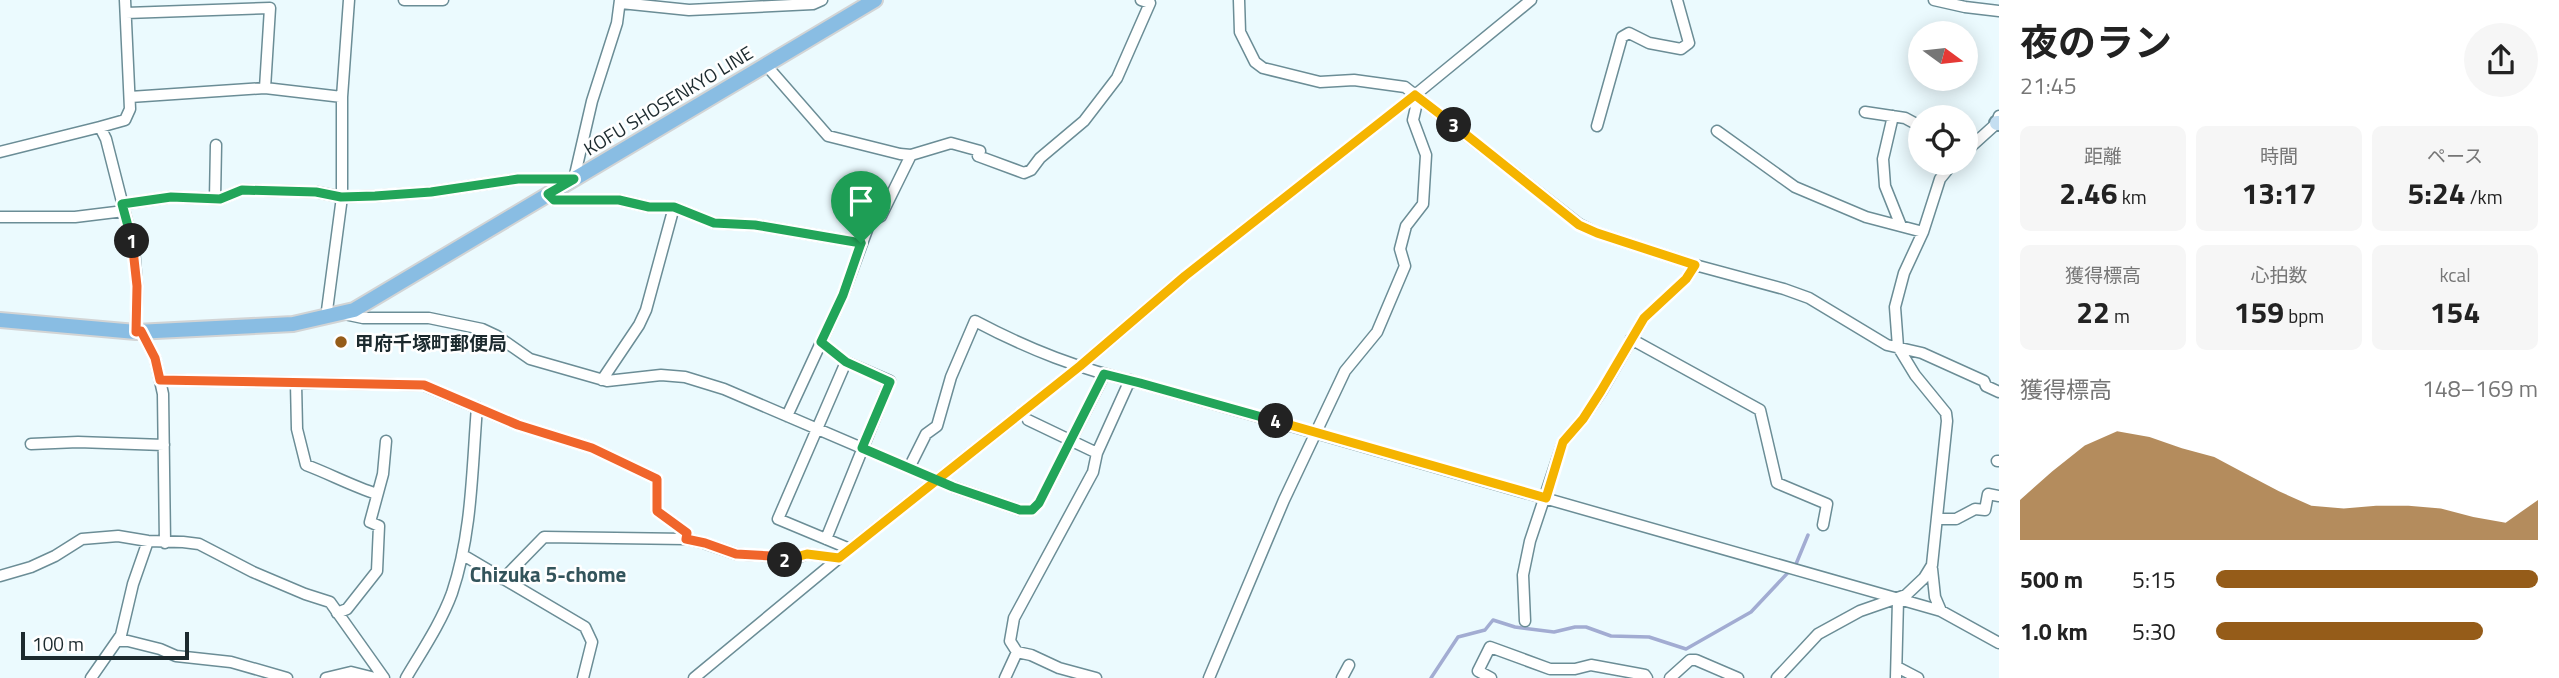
<!DOCTYPE html>
<html lang="ja">
<head>
<meta charset="utf-8">
<style>
  :root { --surface:#fff; --page:#f6f6f6; --text:#222; --muted:#767676; --accent:#955c19 }
  body { margin:0; font-family:"Titillium Web","Noto Sans JP",sans-serif; background:var(--page); color:var(--text); height:100vh; display:flex; flex-direction:column; font-size:26px; white-space:nowrap }
  * { box-sizing:border-box; margin:0 }
  p { font-size:23px; color:var(--muted) }
  .icon { flex:none; width:38px; height:38px; fill:none; stroke:currentColor; stroke-width:2; stroke-linecap:round; stroke-linejoin:round }
  .map { position:relative; flex:1; overflow:hidden }
  .drawer { display:flex; flex-direction:column; background:var(--surface); width:560px }
  .drawer>* { flex:none }
  .needle { width:46px; rotate:105deg }
  .controls { position:absolute; left:1908px; top:21px; display:grid; gap:14px }
  .controls a { display:grid; place-items:center; width:70px; height:70px; border-radius:50%; background:var(--surface); box-shadow:0 4px 18px #0003; font-size:35px }
  .scale { position:absolute; left:21px; bottom:18px; width:168px; box-sizing:border-box; padding-left:7px; border:4px solid #1c2a2e; border-top:0; font-size:19px; line-height:24px; white-space:nowrap; color:#1c2a2e; -webkit-text-stroke:5px #fff; paint-order:stroke }
  .pin { position:absolute; display:grid; place-items:center; width:60px; height:60px; color:#fff; margin:-72px -30px; border-radius:50% 50% 50% 0; rotate:-45deg; box-shadow:0 0 7px #0007 }
  .pin .icon { rotate:45deg }
  .km { position:absolute; width:35px; height:35px; margin:-18px; border-radius:50%; background:#222; color:#fff; font-size:19px; line-height:35px; text-align:center }
  .round { display:grid; place-items:center; flex:none; width:74px; height:74px; border-radius:37px; background:var(--page) }
  .overview { display:flex; align-items:center; justify-content:space-between; height:119px; padding:0 21px }
  h1 { font-size:38px; font-weight:700; line-height:52px }
  .metrics { display:grid; grid-template-columns:repeat(3,1fr); gap:10px; height:119px; padding:7px 21px }
  .metrics div { display:grid; align-content:center; border-radius:10px; background:var(--page); text-align:center }
  .metrics b { font-size:30px; font-weight:700 }
  .metrics small { font-size:19px; font-weight:400 }
  .metrics p { font-size:19px }
  .chart { height:196px; padding:14px 21px }
  .chart p { display:flex; justify-content:space-between }
  .chart svg { width:100%; height:126px; margin-top:7px; fill:var(--accent); opacity:.7 }
  ul { padding:0 21px; list-style:none; font-size:23px }
  li { display:grid; grid-template-columns:112px 84px 1fr; align-items:center; height:52px }
  li i { height:18px; border-radius:9px; background:var(--accent) }
  main { display:flex; flex:1; min-height:0 }
  .map>svg:first-child { display:block }
</style>
</head>
<body>
<main>
<div class="map">
<svg width="1999" height="678" viewBox="0 0 1999 678">
  <rect width="100%" height="100%" fill="#ebfafe"/>
  <g fill="none" stroke-linecap="round" stroke-linejoin="round">
    <path stroke="#a2acd2" stroke-width="3.5" d="M 1431,678 L 1458,637 L 1485,630 L 1493,620 L 1515,627 L 1554,632 L 1575,627 L 1586,627 L 1611,636 L 1649,637 L 1686,649 L 1751,612 L 1796,564 L 1808,535"/>
    <defs>
      <path id="street" d="M 404,0 L 443,0
        M 1239,0 L 1240,32 L 1255,62 L 1263,68 L 1320,82 L 1354,80 L 1405,87 L 1579,224 L 1597,233 L 1695,265 L 1784,289 L 1809,298 L 1887,345 L 1922,353 L 1984,381 L 1986,386 L 1999,392
        M 1934,0 L 1965,7 L 1999,11
        M 621,3 L 689,10 L 813,4 L 822,0
        M 126,13 L 270,8 L 265,88
        M 766,65 L 828,136 L 900,154 L 911,155 L 951,143 L 980,151 L 978,156 L 1024,173 L 1031,170 L 1040,158 L 1084,121 L 1117,78 L 1150,3 L 1141,0
        M 130,97 L 265,88 L 342,97
        M 1865,112 L 1905,118 L 1920,126
        M 1893,116 L 1883,159 L 1885,186 L 1901,226
        M 1597,126 L 1622,37 L 1629,33 L 1649,43 L 1681,49 L 1689,43 L 1677,0
        M 100,127 L 125,120 L 130,109 L 125,0
        M 1717,131 L 1795,187 L 1866,217 L 1923,232
        M 0,152 L 100,127 L 106,139 L 134,249 L 137,286 L 136,332
        M 1965,152 L 1997,123 L 1999,116
        M 548,194 L 554,200 L 619,200 L 649,207 L 674,207 L 714,223 L 755,225 L 861,243
        M 215,199 L 216,145
        M 123,204 L 171,197 L 220,199 L 242,190 L 316,192 L 342,197 L 375,196 L 431,192 L 518,179 L 574,179 L 592,101 L 617,23 L 620,0
        M 0,217 L 75,217 L 124,211
        M 344,314 L 363,318 L 429,318 L 482,329 L 497,336 L 530,359 L 607,381 L 661,375 L 685,377 L 724,389 L 953,487 L 1020,510 L 1032,510 L 1039,503 L 1104,375
        M 326,318 L 342,197 L 342,97 L 349,0
        M 141,331 L 155,358 L 163,394 L 165,543
        M 1631,339 L 1760,410 L 1777,483 L 1827,504 L 1823,525
        M 821,342 L 846,362 L 890,381 L 826,539
        M 846,362 L 778,519 L 850,549
        M 161,380 L 423,385 L 518,425 L 592,448 L 657,479 L 657,511 L 687,533 L 686,539
        M 602,380 L 639,325 L 646,310 L 674,207
        M 296,383 L 297,429 L 306,465 C 330,474 352,486 377,494
        M 787,416 L 843,295 L 870,222 L 881,216 L 911,155
        M 1028,420 L 1097,453
        M 31,444 L 78,442 L 164,445
        M 1997,461 L 1999,461
        M 909,468 L 926,434 L 937,426 L 951,377 L 975,321 C 1030,350 1079,369 1140,383 L 1941,611 L 1999,643
        M 1937,519 L 1956,519 L 1975,509 L 1985,510 L 1988,494 L 1999,496
        M 463,555 L 585,627 L 592,642 L 583,678
        M 1932,569 L 1935,597 L 1941,611
        M 0,576 L 31,567 L 55,556 L 82,539 L 118,536 L 148,541 L 183,542 L 199,544 L 253,572 L 305,594 L 330,602 L 384,678
        M 503,579 L 544,537 L 686,539 L 704,543 L 736,554 L 770,556 L 780,561 L 794,559 L 807,554 L 839,558
        M 337,613 L 347,609 L 377,571 L 379,526 L 370,522 L 383,474 L 386,441
        M 1525,621 L 1523,575 L 1530,541 L 1563,442 L 1583,419 L 1601,392 L 1644,318 L 1686,279 L 1695,265
        M 117,641 L 128,641 L 160,649 L 176,656 L 231,662 L 287,678
        M 1017,652 L 1031,655 L 1059,668 L 1096,678
        M 1897,667 L 1918,678
        M 91,678 L 121,635 L 133,584 L 148,541
        M 326,678 L 351,672 L 375,678
        M 406,678 C 422,651 441,623 452,593 C 472,534 472,469 477,407
        M 694,678 L 850,549 L 1080,366 L 1185,276 L 1415,95 L 1531,0
        M 1005,678 L 1017,652 L 1010,641 L 1014,618 L 1093,472 L 1097,453 L 1130,380
        M 1209,678 L 1284,500 L 1345,371 L 1377,332 L 1405,266 L 1400,249 L 1406,226 L 1423,204 L 1426,155 L 1413,120 L 1418,98
        M 1342,678 L 1349,665
        M 1491,678 L 1478,671 L 1490,647 L 1550,669 L 1575,669 L 1591,665 L 1645,675 L 1647,678
        M 1670,678 L 1690,660 L 1696,660 L 1738,678
        M 1777,678 L 1818,634 L 1860,611 L 1906,595 L 1924,578 L 1932,565 L 1947,421 L 1946,413 L 1915,375 L 1898,347 L 1895,307 L 1904,273 L 1923,232 L 1940,179 L 1953,163
        M 1896,678 L 1898,600"/>
      <path id="secondary" d="M 1997,123 L 1999,123"/>
      <path id="primary" d="M 0,320 L 136,332 L 293,324 L 354,310 L 875,0"/>
    </defs>
    <use href="#street" stroke="#6b8d96" stroke-width="13"/>
    <use href="#secondary" stroke="#6b8d96" stroke-width="18"/>
    <use href="#primary" stroke="#d2d4d5" stroke-width="18"/>
    <use href="#street" stroke="#fff" stroke-width="10"/>
    <use href="#secondary" stroke="#c4def1" stroke-width="14"/>
    <use href="#primary" stroke="#89bde3" stroke-width="14"/>
  </g>
  <g fill="none" stroke-linecap="round" stroke-linejoin="round">
    <defs>
      <path id="split-1" d="M 132,241 L 122,204 L 171,197 L 220,199 L 242,190 L 316,192 L 341,197 L 375,196 L 431,192 L 518,179 L 574,179 L 548,194 L 554,200 L 619,200 L 649,207 L 674,207 L 714,223 L 755,225 L 861,243"/>
      <path id="split-2" d="M 132,241 L 137,286 L 136,332 L 141,331 L 155,358 L 160,380 L 424,385 L 518,425 L 592,448 L 657,479 L 657,511 L 687,533 L 686,539 L 705,543 L 736,554 L 771,556 L 780,561 L 785,560"/>
      <path id="split-3" d="M 785,560 L 807,554 L 839,558 L 1080,366 L 1185,276 L 1415,95 L 1454,125"/>
      <path id="split-4" d="M 1276,421 L 1546,498 L 1563,442 L 1583,419 L 1601,391 L 1644,318 L 1686,279 L 1695,265 L 1597,233 L 1579,225 L 1454,125"/>
      <path id="split-5" d="M 861,243 L 843,295 L 821,342 L 846,362 L 890,382 L 862,448 L 953,487 L 1020,510 L 1032,510 L 1039,503 L 1104,374 L 1140,383 L 1276,421"/>
    </defs>
    <use href="#split-1" stroke="#fff" stroke-width="14"/>
    <use href="#split-2" stroke="#fff" stroke-width="14"/>
    <use href="#split-3" stroke="#fff" stroke-width="14"/>
    <use href="#split-4" stroke="#fff" stroke-width="14"/>
    <use href="#split-5" stroke="#fff" stroke-width="14"/>
    <use href="#split-1" stroke="#22a559" stroke-width="9"/>
    <use href="#split-2" stroke="#f0652b" stroke-width="9"/>
    <use href="#split-3" stroke="#f5b400" stroke-width="9"/>
    <use href="#split-4" stroke="#f5b400" stroke-width="9"/>
    <use href="#split-5" stroke="#22a559" stroke-width="9"/>
  </g>
  <circle fill="#955c19" stroke="#fff" stroke-width="2.5" cx="341" cy="342" r="7"/>
  <g text-anchor="middle" dominant-baseline="central" stroke-width="5" stroke-linejoin="round" paint-order="stroke">
    <g font-size="19" fill="#1c2a2e" stroke="#fff">
      <text transform="translate(668 100) rotate(-31)">KOFU SHOSENKYO LINE</text>
    </g>
    <g font-size="19" font-weight="bold" fill="#1c2a2e" stroke="#fff" text-anchor="start">
      <text x="355" y="342">甲府千塚町郵便局</text>
    </g>
    <g font-size="21" font-weight="bold" fill="#33545b" stroke="#fff">
      <text x="548" y="574">Chizuka 5-chome</text>
    </g>
  </g>
</svg>
<div class="controls">
<a><svg class="needle" viewBox="-14 -14 28 28"><path d="M0-13l5 13h-10z" fill="#e53935"/><path d="M0 13l5-13h-10z" fill="#767676"/></svg></a>
<a><svg class="icon" aria-label="locate" viewBox="0 0 24 24"><circle cx="12" cy="12" r="6"/><path d="M12 2v4M12 18v4M2 12h4M18 12h4"/></svg></a>
</div>
<div class="scale">100 m</div>
<div class="pin" style="left:861px;top:243px;background:#1e9e55"><svg class="icon" aria-label="arrive" viewBox="0 0 24 24"><path d="M6 21V4h12l-3 4 3 4H6"/></svg></div>
<b class="km" style="left:132px;top:241px">1</b>
<b class="km" style="left:785px;top:560px">2</b>
<b class="km" style="left:1454px;top:125px">3</b>
<b class="km" style="left:1276px;top:421px">4</b>
</div>
<section class="drawer">
<div class="overview"><div><h1>夜のラン</h1><p>21:45</p></div><a class="round"><svg class="icon" aria-label="share" viewBox="0 0 24 24"><path d="M12 15V3M7 8l5-5 5 5M5 13v7h14v-7"/></svg></a></div>
<div class="metrics">
<div><p>距離</p><b>2.46<small> km</small></b></div>
<div><p>時間</p><b>13:17</b></div>
<div><p>ペース</p><b>5:24<small> /km</small></b></div>
</div>
<div class="metrics">
<div><p>獲得標高</p><b>22<small> m</small></b></div>
<div><p>心拍数</p><b>159<small> bpm</small></b></div>
<div><p>kcal</p><b>154</b></div>
</div>
<div class="chart"><p><span>獲得標高</span>148–169 m</p>
<svg viewBox="0 0 160 44" preserveAspectRatio="none"><path d="M0 44V30L10 20L20 11L30 6L40 8L50 12L60 15L70 21L80 27L90 32L100 33L110 32L120 32L130 33L140 36L150 38L160 30V44z"/></svg>
</div>
<ul>
<li><b>500 m</b>5:15<i style="width:100%"></i></li>
<li><b>1.0 km</b>5:30<i style="width:83%"></i></li>
</ul>
</section>
</main>
</body>
</html>
